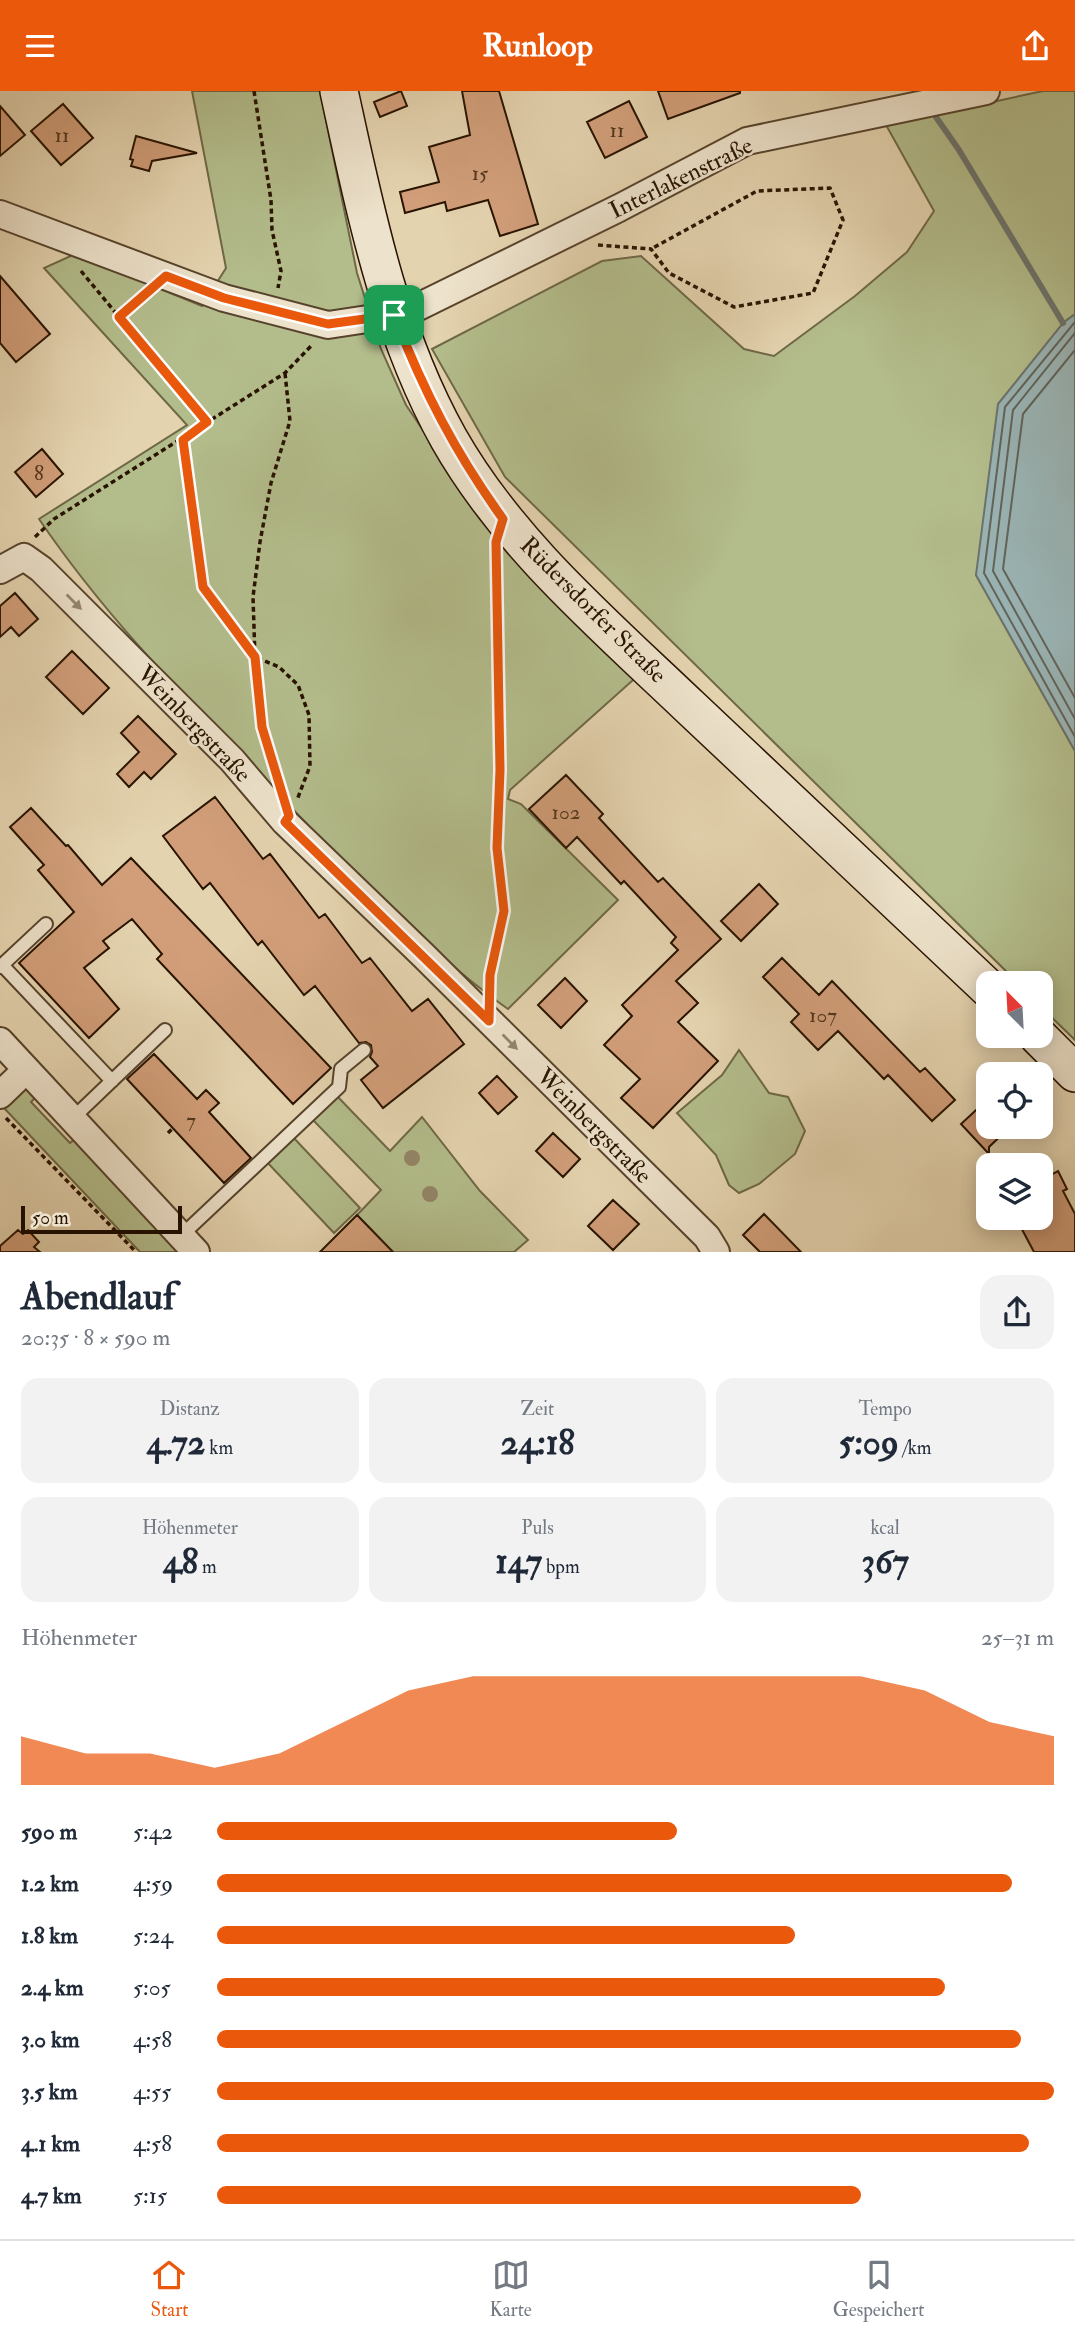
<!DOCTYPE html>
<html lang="de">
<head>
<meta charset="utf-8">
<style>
  :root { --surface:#fff; --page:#f2f2f3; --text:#1f2937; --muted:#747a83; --line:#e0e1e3; --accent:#ea580c }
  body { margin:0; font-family:"IM FELL Double Pica",serif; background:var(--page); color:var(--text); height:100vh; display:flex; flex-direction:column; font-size:26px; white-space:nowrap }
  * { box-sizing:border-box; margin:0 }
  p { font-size:23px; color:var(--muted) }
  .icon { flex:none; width:38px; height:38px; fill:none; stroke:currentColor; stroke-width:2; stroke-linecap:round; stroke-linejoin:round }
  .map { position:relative; height:1161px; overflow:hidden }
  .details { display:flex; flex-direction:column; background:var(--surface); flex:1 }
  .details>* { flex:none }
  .needle { width:46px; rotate:336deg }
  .fabs { position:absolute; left:976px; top:880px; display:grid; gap:14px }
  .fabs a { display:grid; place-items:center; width:77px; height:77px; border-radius:14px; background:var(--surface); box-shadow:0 4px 18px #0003; font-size:35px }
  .scale { position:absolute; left:21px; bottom:18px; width:161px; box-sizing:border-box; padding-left:7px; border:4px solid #281300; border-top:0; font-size:19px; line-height:24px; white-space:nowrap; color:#281300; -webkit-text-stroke:5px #ede2cb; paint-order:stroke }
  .pin { position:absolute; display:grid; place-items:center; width:60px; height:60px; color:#fff; margin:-30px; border-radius:14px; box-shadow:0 4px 10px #0006 }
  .round { display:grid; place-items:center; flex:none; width:74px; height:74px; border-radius:21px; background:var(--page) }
  .overview { display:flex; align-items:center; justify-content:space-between; height:119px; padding:0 21px }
  h1 { font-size:38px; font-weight:800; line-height:52px }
  .metrics { display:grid; grid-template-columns:repeat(3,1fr); gap:10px; height:119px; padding:7px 21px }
  .metrics div { display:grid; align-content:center; border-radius:18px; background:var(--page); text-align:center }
  .metrics b { font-size:35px; font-weight:800 }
  .metrics small { font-size:19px; font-weight:400 }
  .metrics p { font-size:19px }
  .chart { height:196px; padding:14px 21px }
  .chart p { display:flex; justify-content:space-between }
  .chart svg { width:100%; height:126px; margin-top:7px; fill:var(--accent); opacity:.7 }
  ul { padding:0 21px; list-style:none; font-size:23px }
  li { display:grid; grid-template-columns:112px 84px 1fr; align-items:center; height:52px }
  li i { height:18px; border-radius:9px; background:var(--accent) }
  header { display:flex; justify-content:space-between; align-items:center; height:91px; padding:0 21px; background:var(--accent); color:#fff; font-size:32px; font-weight:800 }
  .tabs { display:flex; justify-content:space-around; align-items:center; height:98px; border-top:2px solid var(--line); background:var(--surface); font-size:19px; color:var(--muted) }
  .tabs a { display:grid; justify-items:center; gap:4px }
  .tabs .current { color:var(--accent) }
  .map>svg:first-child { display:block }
</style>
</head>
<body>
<header><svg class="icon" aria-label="menu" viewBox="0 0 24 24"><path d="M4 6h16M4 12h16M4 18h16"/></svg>Runloop<svg class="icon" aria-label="share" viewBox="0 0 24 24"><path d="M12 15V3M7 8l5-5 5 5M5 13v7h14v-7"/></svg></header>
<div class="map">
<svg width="1075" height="1161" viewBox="0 0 1075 1161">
  <rect width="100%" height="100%" fill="#e4d3af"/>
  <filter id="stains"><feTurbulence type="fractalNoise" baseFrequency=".00286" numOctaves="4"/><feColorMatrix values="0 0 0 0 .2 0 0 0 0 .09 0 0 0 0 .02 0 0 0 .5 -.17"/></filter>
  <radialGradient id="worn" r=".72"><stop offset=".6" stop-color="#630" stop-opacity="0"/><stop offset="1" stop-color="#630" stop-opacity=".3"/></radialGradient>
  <path fill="#b3bc8b" stroke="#6e6846" stroke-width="2" d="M 192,0 L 320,0 L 357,182 L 381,258 L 406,314 L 487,434 L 642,581 L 510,699 L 508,708 L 521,713 L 618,809 L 508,918 C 427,861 349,776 279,704 C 193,614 109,531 39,428 L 187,334 L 44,177 L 75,163 L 202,215 L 226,177 Z
    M 1043,0 L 1075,0 L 1075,223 L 1063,232 L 976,484 L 1075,660 L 1075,949 L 1041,916 L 1041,892 L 1018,892 L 505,386 L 432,258 L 602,170 L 641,165 L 744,258 L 774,265 L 855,205 L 907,161 L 934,120 L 886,34 Z
    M 739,959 L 769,1002 L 788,1006 L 805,1040 L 795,1063 L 759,1093 L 739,1102 L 729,1094 L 716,1064 L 677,1022 L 722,984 Z
    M 26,996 L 36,1006 L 31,1011 L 70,1052 L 77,1046 L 186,1161 L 140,1161 L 4,1017 Z
    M 336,1004 L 390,1060 L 422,1026 L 480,1100 L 528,1149 L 514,1161 L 393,1161 L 357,1124 L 381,1099 L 312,1028 Z
    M 291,1044 L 360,1117 L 334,1142 L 265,1069 Z"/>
  <path fill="#9ab5b6" stroke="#6c746d" stroke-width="2" d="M 1075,223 L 1075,660 L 976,484 L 998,313 L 1063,232 Z"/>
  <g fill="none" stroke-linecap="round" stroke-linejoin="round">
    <path stroke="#61645b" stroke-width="2" d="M 1075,231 L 1005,316 L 984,482 L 1075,646
      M 1075,242 L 1013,319 L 993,480 L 1075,628
      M 1075,259 L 1023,323 L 1003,478 L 1075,607"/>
    <path stroke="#6c746d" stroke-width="6" d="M 936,26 L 959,59 L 1063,232"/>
  </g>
  <path fill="#d19e79" stroke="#281300" stroke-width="2" d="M 401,0 L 407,15 L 380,26 L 374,11 Z
    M 462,0 L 499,0 L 538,133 L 500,145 L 488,109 L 447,120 L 445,111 L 405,122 L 400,101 L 439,91 L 429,56 L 470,44 Z
    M 658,0 L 740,0 L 740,2 L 668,28 Z
    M 629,10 L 647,46 L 605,67 L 587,31 Z
    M 63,13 L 93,47 L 61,74 L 31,40 Z
    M 0,15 L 25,44 L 0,65 Z
    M 136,45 L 197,62 L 152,70 L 149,80 L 131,75 L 133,69 L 130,68 Z
    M 0,185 L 50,243 L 16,271 L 0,252 Z
    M 42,358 L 63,383 L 36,406 L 15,381 Z
    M 15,502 L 38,528 L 19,545 L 11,536 L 0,546 L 0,515 Z
    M 72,560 L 109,597 L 83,623 L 46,586 Z
    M 138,625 L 176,663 L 151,688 L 144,681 L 129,696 L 117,683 L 139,661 L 121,642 Z
    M 566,684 L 603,723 L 599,727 L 658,791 L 663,787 L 721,848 L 676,890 L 698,912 L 678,931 L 718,970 L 653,1037 L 621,1007 L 640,988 L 604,954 L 632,925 L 622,914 L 678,859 L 671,852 L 676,846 L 624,790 L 621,793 L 577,746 L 566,757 L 529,718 Z
    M 215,706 L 263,768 L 270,763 L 319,827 L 325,823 L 362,872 L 370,867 L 412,920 L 428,908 L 464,953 L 383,1017 L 361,989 L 378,975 L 370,966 L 372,961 L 371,954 L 366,951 L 359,952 L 315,895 L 304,904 L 262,850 L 258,854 L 210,792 L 203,798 L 163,745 Z
    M 31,717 L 66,755 L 68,754 L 102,794 L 131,767 L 331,977 L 293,1013 L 157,868 L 162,863 L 132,828 L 103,850 L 109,857 L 84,877 L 119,918 L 89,947 L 19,872 L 74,821 L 38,779 L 44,774 L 10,736 Z
    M 759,793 L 778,813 L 741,850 L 721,830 Z
    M 782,867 L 819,904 L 832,890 L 920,981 L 925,977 L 955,1009 L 932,1030 L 888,984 L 884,988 L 838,940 L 818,959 L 791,931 L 799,923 L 763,886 Z
    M 565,887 L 587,910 L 561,937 L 538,914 Z
    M 154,963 L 197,1008 L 206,999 L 219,1012 L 209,1021 L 251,1067 L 224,1092 L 127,988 Z
    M 497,985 L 517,1006 L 498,1023 L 479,1002 Z
    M 989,1007 L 989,1036 L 1010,1036 L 989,1056 L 989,1063 L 961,1033 Z
    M 553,1042 L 580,1068 L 563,1086 L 536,1060 Z
    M 1058,1080 L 1067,1098 L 1063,1100 L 1075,1123 L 1075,1161 L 1034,1161 L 1016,1127 L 1041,1127 L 1041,1089 Z
    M 613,1109 L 639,1133 L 613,1159 L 588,1135 Z
    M 764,1123 L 801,1161 L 760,1161 L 743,1144 Z
    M 357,1124 L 393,1161 L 320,1161 Z
    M 18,1139 L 23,1143 L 28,1139 L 39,1151 L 34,1156 L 40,1161 L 0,1161 L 0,1155 Z"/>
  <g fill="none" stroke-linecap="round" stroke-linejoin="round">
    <defs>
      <path id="service" d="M 2,874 L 112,990
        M 0,876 L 46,833
        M 73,1027 L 165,939
        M 181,1145 L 339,996 L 341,978 L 364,959"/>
      <path id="minor" d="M 0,123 L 224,207 L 328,234 L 394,224 L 418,216 L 619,117 L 747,50 L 986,0
        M 0,479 L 24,466 L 41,478 L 232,669 L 285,731 L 424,865 L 707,1146 L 716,1161
        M 0,950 L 196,1161
        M 0,1004 L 26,979"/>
      <path id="secondary" d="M 339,0 C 365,119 389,241 449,348 C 508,452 603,533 689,615 C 789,709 889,804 989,898
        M 1038,945 L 1075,982"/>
    </defs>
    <use href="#service" stroke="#57432c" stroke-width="16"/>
    <use href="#minor" stroke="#57432c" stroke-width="30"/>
    <use href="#secondary" stroke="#281300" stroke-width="40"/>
    <path stroke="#281300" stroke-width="3.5" stroke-dasharray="5 3.5" stroke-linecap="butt" d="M 254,0 L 271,109 L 272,139 L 281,180 L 278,197
      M 598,154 L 651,158 L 669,182 L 734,216 L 813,202 L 843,129 L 830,97 L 757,100 L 651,158
      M 81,180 L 207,332
      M 119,226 L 147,202
      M 183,349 L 203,496 L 255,566 L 279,576 L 298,594 L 309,624 L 310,675 L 297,709
      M 35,446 L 54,428 L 285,282 L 312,254
      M 275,680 L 262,636 L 255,566 L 253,506 L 260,451 L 271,392 L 290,330 L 285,282
      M 490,897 L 504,820 L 497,757 L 500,679 L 497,465
      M 6,1027 L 136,1161
      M 168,1042 L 173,1037"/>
    <use href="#service" stroke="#ede2cb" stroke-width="12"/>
    <use href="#minor" stroke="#ede2cb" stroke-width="26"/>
    <use href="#secondary" stroke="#ede2cb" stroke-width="37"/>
  </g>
  <g fill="#948566">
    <circle cx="412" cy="1067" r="8"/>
    <circle cx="430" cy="1103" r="8"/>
  </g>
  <defs><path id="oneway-solid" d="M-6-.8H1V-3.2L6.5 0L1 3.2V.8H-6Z" transform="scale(1.75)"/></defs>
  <g fill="#948570">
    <use href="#oneway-solid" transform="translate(74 511) rotate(45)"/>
    <use href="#oneway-solid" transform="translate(510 951) rotate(45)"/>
  </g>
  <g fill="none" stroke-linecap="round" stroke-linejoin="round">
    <defs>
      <path id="route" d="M 166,185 L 224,207 L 328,233 L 394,224 C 424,301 455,361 503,428 L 496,451 L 500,679 L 497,757 L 504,820 L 490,884 L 489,930 L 285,731 L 289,725 L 262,636 L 255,566 L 203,496 L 183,349 L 207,331 L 119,226 Z"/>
    </defs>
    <use href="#route" stroke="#fff" stroke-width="14"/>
    <use href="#route" stroke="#ea580c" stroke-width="9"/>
  </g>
  <g text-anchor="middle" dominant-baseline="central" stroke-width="5" stroke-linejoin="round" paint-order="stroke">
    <g font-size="21" fill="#52361e">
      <text x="617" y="39">11</text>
      <text x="62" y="44">11</text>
      <text x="480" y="82">15</text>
      <text x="39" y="382">8</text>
      <text x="566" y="721">102</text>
      <text x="823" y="924">107</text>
      <text x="191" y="1029">7</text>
    </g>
    <g font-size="24" fill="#281300" stroke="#ede2cb">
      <text transform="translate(681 87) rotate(-26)">Interlakenstraße</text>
      <text transform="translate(593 519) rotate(45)">Rüdersdorfer Straße</text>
      <text transform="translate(194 633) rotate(46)">Weinbergstraße</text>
      <text transform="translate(594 1035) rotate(45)">Weinbergstraße</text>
    </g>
  </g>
  <rect width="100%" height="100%" filter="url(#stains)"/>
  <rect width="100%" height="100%" fill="url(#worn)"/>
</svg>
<div class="fabs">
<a><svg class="needle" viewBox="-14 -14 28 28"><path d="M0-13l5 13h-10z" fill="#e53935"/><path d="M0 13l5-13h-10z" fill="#747a83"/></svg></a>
<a><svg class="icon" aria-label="locate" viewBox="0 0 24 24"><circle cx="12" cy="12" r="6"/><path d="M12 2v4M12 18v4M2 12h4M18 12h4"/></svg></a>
<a><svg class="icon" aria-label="layers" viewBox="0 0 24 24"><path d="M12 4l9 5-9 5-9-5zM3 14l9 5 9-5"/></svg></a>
</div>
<div class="scale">50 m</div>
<div class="pin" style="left:394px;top:224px;background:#1e9e55"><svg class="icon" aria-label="arrive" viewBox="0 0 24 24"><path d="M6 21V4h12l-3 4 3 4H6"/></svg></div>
</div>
<section class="details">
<div class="overview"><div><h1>Abendlauf</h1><p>20:35 · 8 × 590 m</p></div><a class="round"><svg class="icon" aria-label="share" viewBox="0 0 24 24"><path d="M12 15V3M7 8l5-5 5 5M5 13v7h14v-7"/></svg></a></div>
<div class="metrics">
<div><p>Distanz</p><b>4.72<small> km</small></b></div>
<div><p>Zeit</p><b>24:18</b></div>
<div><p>Tempo</p><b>5:09<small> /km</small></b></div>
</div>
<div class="metrics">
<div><p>Höhenmeter</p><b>48<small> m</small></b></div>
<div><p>Puls</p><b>147<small> bpm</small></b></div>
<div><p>kcal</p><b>367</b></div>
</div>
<div class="chart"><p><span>Höhenmeter</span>25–31 m</p>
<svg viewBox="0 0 160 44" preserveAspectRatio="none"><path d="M0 44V27L10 33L20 33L30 38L40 33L50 22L60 11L70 6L80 6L90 6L100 6L110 6L120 6L130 6L140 11L150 22L160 27V44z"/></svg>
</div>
<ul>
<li><b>590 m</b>5:42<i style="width:55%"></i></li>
<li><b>1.2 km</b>4:59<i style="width:95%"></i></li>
<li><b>1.8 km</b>5:24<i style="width:69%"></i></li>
<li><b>2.4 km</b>5:05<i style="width:87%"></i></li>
<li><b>3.0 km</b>4:58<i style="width:96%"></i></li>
<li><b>3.5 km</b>4:55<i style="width:100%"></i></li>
<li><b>4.1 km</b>4:58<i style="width:97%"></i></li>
<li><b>4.7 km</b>5:15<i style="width:77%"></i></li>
</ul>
</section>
<nav class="tabs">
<a class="current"><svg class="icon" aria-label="home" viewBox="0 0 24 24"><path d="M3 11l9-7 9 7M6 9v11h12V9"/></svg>Start</a>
<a><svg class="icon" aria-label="map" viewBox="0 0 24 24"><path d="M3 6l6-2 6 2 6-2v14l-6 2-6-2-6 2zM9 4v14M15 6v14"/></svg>Karte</a>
<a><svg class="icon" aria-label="saved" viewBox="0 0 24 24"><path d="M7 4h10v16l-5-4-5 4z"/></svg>Gespeichert</a>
</nav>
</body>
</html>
